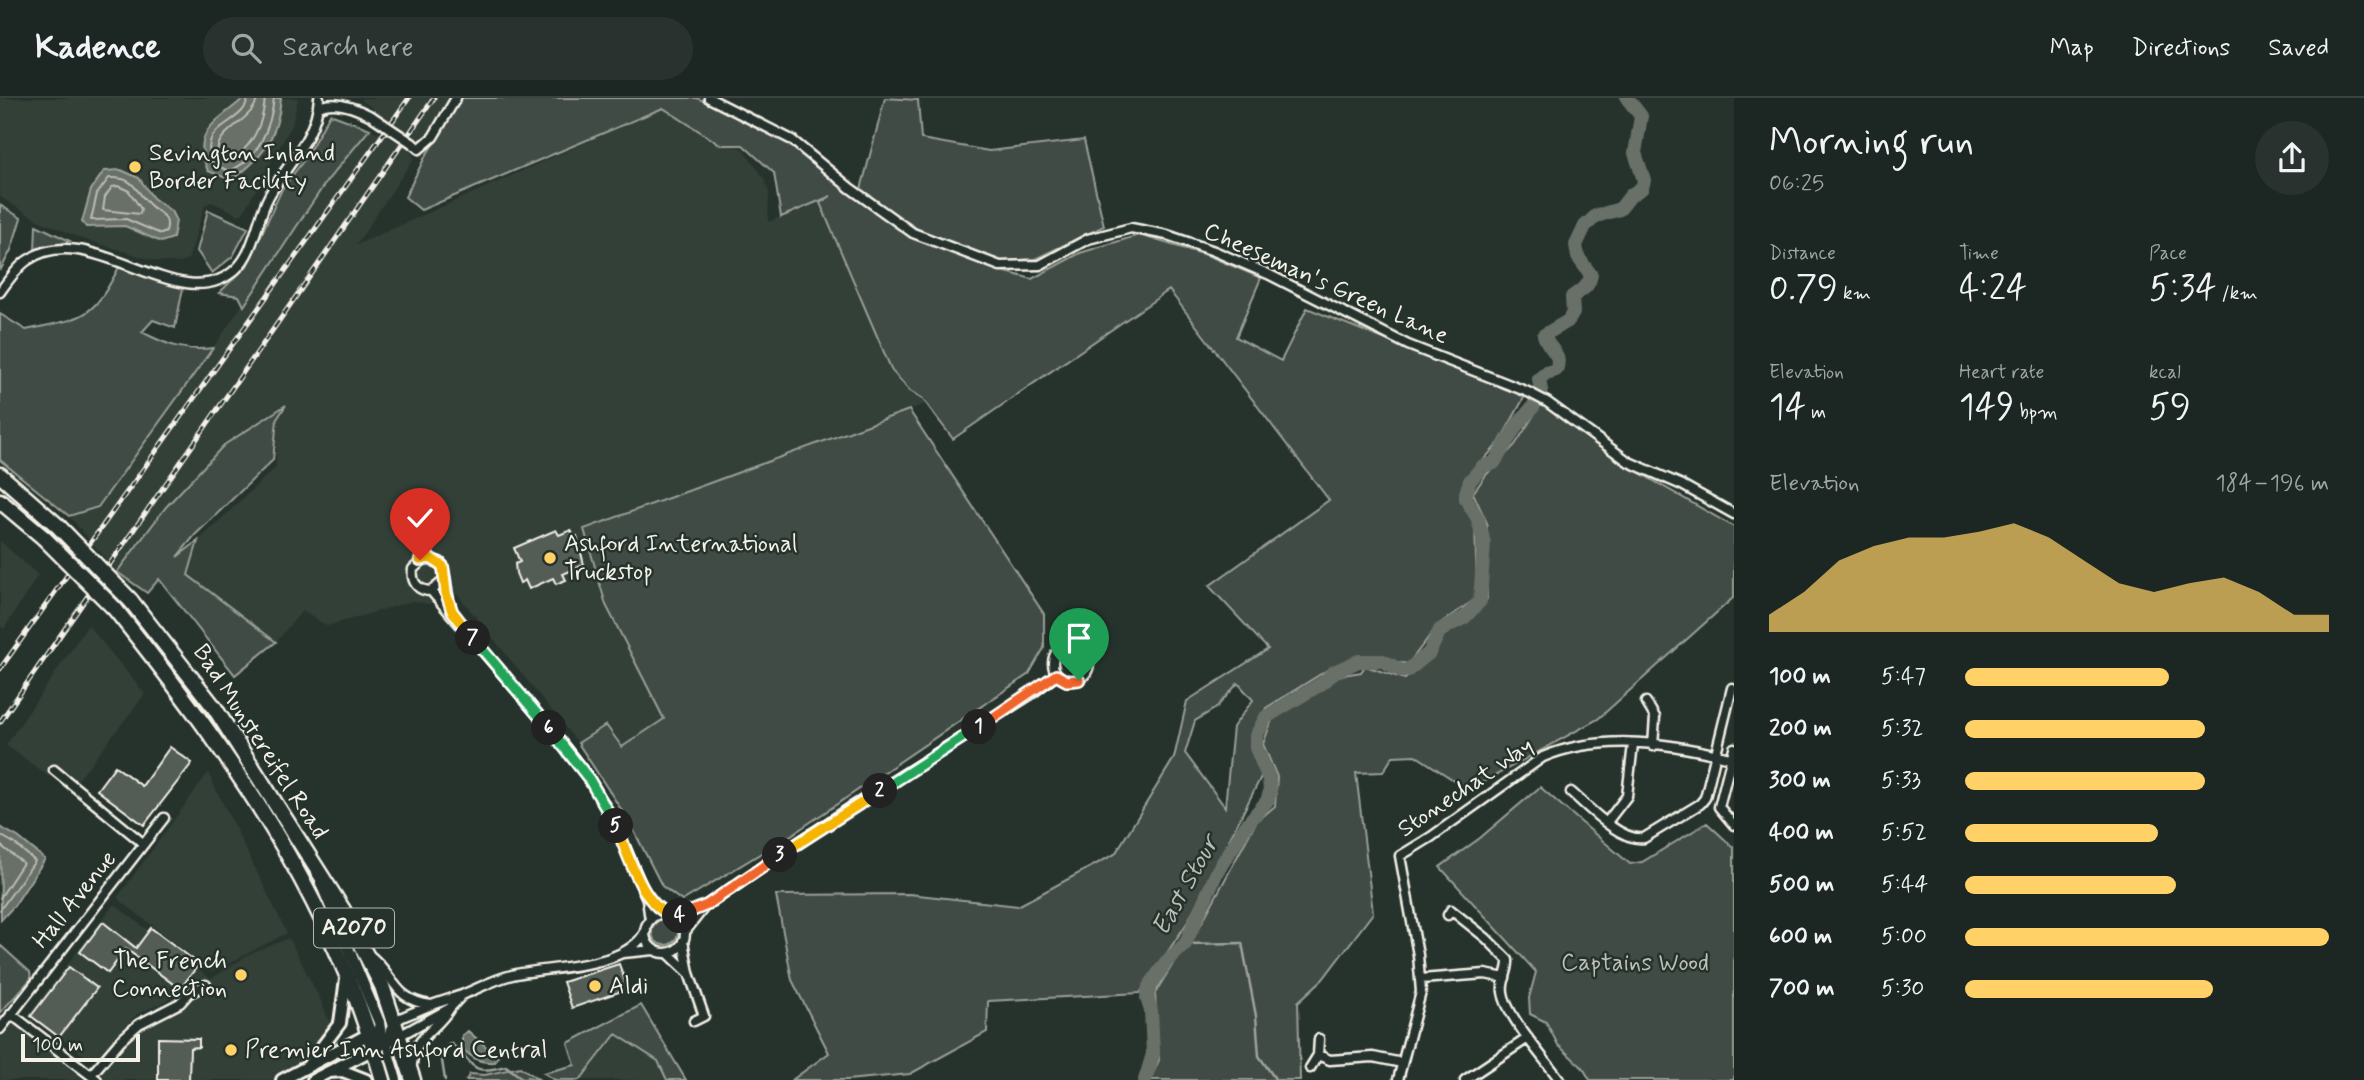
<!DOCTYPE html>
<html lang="en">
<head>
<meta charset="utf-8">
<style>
  :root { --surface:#1c2622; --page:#29322f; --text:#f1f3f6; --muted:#a0a5a5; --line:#3a4340; --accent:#ffd166 }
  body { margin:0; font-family:Mynerve,sans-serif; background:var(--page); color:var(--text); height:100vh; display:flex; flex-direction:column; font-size:26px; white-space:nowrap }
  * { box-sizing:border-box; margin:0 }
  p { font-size:23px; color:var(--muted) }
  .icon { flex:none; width:38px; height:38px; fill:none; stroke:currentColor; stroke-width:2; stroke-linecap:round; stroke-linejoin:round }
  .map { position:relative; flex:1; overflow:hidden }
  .side { display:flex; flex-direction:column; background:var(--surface); width:630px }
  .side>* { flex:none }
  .scale { position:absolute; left:21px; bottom:18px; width:119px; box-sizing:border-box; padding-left:7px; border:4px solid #f4f1e8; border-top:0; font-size:19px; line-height:24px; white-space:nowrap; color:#f4f1e8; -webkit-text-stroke:5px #26332d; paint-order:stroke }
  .pin { position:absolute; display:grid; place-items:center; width:60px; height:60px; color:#fff; margin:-72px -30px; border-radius:50% 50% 50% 0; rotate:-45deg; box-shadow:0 0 7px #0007 }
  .pin .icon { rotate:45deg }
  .km { position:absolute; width:35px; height:35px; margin:-18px; border-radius:50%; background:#222; color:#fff; font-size:19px; line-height:35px; text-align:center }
  .round { display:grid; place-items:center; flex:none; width:74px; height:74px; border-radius:37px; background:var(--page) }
  .summary { display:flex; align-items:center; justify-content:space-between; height:119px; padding:0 35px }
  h1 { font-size:38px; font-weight:600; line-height:52px }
  .figures { display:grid; grid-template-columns:repeat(3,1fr); gap:10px; height:119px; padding:7px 35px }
  .figures div { display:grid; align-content:center }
  .figures b { font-size:35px; font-weight:600 }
  .figures small { font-size:19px; font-weight:400 }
  .figures p { font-size:19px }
  .chart { height:196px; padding:14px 35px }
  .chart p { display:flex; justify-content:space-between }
  .chart svg { width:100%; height:126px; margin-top:7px; fill:var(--accent); opacity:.7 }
  ul { padding:0 35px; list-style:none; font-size:23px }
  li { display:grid; grid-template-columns:112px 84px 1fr; align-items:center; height:52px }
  li i { height:18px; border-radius:9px; background:var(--accent) }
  header { display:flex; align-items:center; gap:42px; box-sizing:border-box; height:98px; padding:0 35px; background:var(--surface); border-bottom:2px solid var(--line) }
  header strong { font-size:33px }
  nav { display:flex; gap:38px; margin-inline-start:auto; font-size:24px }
  .search { width:490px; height:63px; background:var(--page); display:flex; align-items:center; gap:18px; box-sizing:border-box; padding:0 24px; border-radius:38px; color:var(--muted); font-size:26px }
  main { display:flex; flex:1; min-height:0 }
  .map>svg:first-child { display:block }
</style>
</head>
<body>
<header>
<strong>Kadence</strong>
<div class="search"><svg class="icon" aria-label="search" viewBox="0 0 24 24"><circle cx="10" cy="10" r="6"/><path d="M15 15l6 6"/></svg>Search here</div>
<nav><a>Map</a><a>Directions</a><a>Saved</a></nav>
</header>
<main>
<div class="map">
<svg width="1734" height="982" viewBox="0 0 1734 982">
  <rect width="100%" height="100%" fill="#26332d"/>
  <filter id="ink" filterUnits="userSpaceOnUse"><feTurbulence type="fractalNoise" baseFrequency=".0143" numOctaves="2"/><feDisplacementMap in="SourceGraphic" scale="14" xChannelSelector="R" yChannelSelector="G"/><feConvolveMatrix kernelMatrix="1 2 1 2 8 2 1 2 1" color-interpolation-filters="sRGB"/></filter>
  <g filter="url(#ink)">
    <path fill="#333f39" d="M 0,0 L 297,0 L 298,1 L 292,27 L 243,115 L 239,117 L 212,104 L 205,107 L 189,160 L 181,165 L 155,163 L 80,140 L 38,122 L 0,99 Z
      M 362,0 L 452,0 L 426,40 L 416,40 L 361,2 Z
      M 663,10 L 720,46 L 742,50 L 764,80 L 769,95 L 768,124 L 838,95 L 925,306 L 586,433 L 606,507 L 664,621 L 622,649 L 606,627 L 578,645 L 457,496 L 428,506 L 413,503 L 327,528 L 302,513 L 276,544 L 188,477 L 198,443 L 276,369 L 276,332 L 218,355 L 166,409 L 117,474 L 69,418 L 84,384 L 196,252 L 213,250 L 326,84 L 370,31 L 408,48 L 414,60 L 356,147 Z
      M 0,443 L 38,477 L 4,531 L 0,528 Z
      M 88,527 L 145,596 L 78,682 L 58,667 L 48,678 L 6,647 Z
      M 208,675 L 287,835 L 212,874 L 117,800 Z
      M 114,806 L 211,881 L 246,858 L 289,840 L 321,903 L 353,982 L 88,982 L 152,920 L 205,884 L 136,917 L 99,958 L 87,960 L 31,918 L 30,915 Z
      M 0,914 L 84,982 L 0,982 Z
      M 616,936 L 658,963 L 667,982 L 580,982 Z"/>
    <path fill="#414b45" stroke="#9a9e96" stroke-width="2" fill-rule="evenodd" d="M 462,0 L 697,0 L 790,44 L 911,137 L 991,170 L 1032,181 L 1080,155 L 1139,137 L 1209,158 L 1261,180 L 1236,239 L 1281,263 L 1307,210 L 1525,298 L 1499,345 L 1465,382 L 1462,403 L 1475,425 L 1477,500 L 1439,526 L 1408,566 L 1360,557 L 1334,568 L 1266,610 L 1250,648 L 1262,677 L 1187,825 L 1140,895 L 988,903 L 987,934 L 910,976 L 847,982 L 792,982 L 829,955 L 792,882 L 776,797 L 909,796 L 1018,808 L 1115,756 L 1174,660 L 1187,603 L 1268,551 L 1209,488 L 1329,402 L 1169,192 L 953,341 L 922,300 L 910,293 L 892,273 L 820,105 L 831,98 L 781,119 L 774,75 L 743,47 L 721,47 L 663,10 L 421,112 L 405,99 L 425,59 ZM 1238,585 L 1253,602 L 1233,629 L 1225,709 L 1185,655 L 1195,623 L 1216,610 Z
      M 885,0 L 918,2 L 921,41 L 989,53 L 1084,42 L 1104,128 L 1035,161 L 1002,163 L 918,131 L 860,95 Z
      M 330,16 L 370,31 L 326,84 L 244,208 L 239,198 L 219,195 L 247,168 L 282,91 L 304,62 Z
      M 0,107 L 21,120 L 11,152 L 0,173 Z
      M 208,112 L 248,130 L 233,158 L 212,175 L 197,153 Z
      M 36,127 L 70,143 L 35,154 Z
      M 119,169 L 183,190 L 175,230 L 153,222 L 142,234 C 167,247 185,254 213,250 L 98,409 L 69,418 L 0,362 L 0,216 L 26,232 C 83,219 91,224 119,169 Z
      M 1541,306 L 1619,363 L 1734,429 L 1734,499 L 1598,621 L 1469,692 L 1415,657 L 1393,658 L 1383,674 L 1356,675 L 1373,815 L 1323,881 L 1298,904 L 1300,982 L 1150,982 L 1159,962 L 1155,895 L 1176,861 L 1193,841 L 1256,724 L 1275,708 L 1277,679 L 1263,646 L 1272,622 L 1337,578 L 1361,574 L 1365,568 L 1405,581 L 1437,552 L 1443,538 L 1472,520 L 1487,501 L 1487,425 L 1473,395 L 1486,377 L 1515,347 Z
      M 286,307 L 277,321 L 273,362 L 195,437 L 177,459 L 198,443 L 188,477 L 276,544 L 235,577 L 159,481 L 147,495 L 117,474 L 166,409 L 224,347 Z
      M 909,312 L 1044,516 L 1044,550 L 1029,576 L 793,736 L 682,803 L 662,788 L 630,725 L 578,645 L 606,627 L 622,649 L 664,621 L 606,507 L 584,431 Z
      M 1540,689 L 1630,766 L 1642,764 L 1707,725 L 1734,750 L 1734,982 L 1590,982 L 1583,970 L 1558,947 L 1546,924 L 1530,916 L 1529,900 L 1536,874 L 1440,769 L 1480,740 Z
      M652 834a13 13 0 1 1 26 0a13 13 0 1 1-26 0Z
      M 0,847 L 30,874 L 31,881 L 0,915 Z
      M 641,907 L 686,982 L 667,982 L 658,963 L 616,936 L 580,982 L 555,982 L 544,975 L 575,967 L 568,945 Z
      M 520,969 L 540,982 L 528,979 L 524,982 L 466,982 L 470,976 L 485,977 Z"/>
    <path fill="#676f68" stroke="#9fa39b" stroke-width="2" d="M 244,0 L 281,0 C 278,38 263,61 231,82 L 208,73 C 190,33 217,24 244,0 Z
      M 121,72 L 139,80 L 153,100 L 171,113 L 176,123 L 173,140 L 161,144 L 125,128 L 86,129 L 82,124 L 91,92 L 104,73 Z
      M 0,729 L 18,739 L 45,761 L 14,808 L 1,822 Z
      M 468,933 L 498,959 L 495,964 C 480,965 473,961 462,950 L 462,937 Z"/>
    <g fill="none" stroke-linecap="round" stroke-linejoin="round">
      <path stroke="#bcbdb5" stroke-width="2" d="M 248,0 C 245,28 195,25 213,66 L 229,73 C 258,62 271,29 274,0
        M 257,0 C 255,24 206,35 220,61 L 230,63 C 252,49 263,26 265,0
        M 109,80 C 135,79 133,90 148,105 C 158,116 171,116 166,134 L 161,136 L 126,121 L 91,122 L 97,96 Z
        M 118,88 L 129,93 L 141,111 L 140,116 L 103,112 L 105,99 L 112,89 Z
        M 0,737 L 14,745 L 35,763 L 0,812
        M 0,747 L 23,765 L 0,800"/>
      <path stroke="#9fa39b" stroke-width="2.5" d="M 1185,846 L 1242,845 L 1256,918 L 1259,958 L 1276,982
        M 445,982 L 441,956 L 450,945 C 477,964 466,979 506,968 L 523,981"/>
      <path stroke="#676f68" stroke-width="14" d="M 1145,982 L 1153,956 L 1151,913 L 1147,900 L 1149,889 L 1166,864 L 1185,846 L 1218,772 L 1248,725 L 1267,703 L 1270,694 L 1269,681 L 1256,650 L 1256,638 L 1266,619 L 1324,584 L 1334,574 L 1359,563 L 1383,563 L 1402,573 L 1408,572 L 1429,555 L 1440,532 L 1465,519 L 1480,503 L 1484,445 L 1478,421 L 1466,401 L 1466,395 L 1470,383 L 1483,368 L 1494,365 L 1517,327 L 1533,309 L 1541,292 L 1539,281 L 1546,275 L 1556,272 C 1563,255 1548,252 1544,237 L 1568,223 L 1573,215 L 1572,199 C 1582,191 1588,191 1591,177 L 1578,159 L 1576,147 L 1585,128 L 1596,118 L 1620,111 L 1631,97 L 1642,90 L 1644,82 L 1635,55 L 1641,18 L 1627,0"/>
    </g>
    <path fill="#525c55" stroke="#f4f1e8" stroke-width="2" d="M 556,432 L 559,437 L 571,432 L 574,439 L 577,438 L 584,467 L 563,476 L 566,482 L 556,486 L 553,480 L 529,491 L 525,482 L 520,485 L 516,475 L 515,466 L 520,464 L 514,450 Z
      M 170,649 L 192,665 L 144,727 L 97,692 L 115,668 L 142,688 Z
      M 103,824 L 136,850 L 151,830 L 199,866 L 180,891 L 126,851 L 108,875 L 80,854 Z
      M 619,866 L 628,891 L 572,910 L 563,884 Z
      M 69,869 L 97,890 L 59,939 L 31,918 Z
      M 158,940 L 199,941 L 199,949 L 190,950 L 189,982 L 158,982 Z"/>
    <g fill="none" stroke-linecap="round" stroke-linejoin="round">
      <defs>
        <path id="street" d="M 709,0 L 792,42 L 850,90 L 913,135 L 1000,168 L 1040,167 L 1088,141 L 1131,130 L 1167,137 L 1214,153 L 1268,176 L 1408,247 L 1528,294 L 1547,304 L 1629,364 L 1682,387 L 1734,416
          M 318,10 C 334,0 358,11 373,19
          M 412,45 L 419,51 L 433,39 L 456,0
          M 0,194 C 7,184 18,168 28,162 C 90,118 181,223 236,171 C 255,153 257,120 269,98 C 288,64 316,41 319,0
          M 444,483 L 431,493 C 418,493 411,484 413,471 L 425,460 L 440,464 C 447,474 446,496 451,510
          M 431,493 L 553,634 L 589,681 L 616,727 L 647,801 L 650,822
          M1053 565a18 18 0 1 1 36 0a18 18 0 1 1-36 0Z
          M 1646,604 L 1655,619 L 1653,648
          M 1734,650 L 1719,709 L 1734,727
          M 54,672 L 144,746
          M 1571,694 C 1588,709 1621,744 1644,740 L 1700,706 L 1705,700 L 1732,590
          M 1607,724 L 1627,698 L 1633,646
          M645 835a20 20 0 1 1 40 0a20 20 0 1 1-40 0Z
          M 1448,817 L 1451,812 L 1486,840 L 1508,862 C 1509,873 1501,883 1503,894 C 1506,918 1545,961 1560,982
          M 675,818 L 690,816 L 707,807 L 850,710 L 1030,597 L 1056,577
          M 685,834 L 702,812
          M 683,843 L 689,875 L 704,918 L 694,923
          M 623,855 L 654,852
          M 668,855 L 689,875
          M 368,856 C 395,875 391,902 431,907
          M 1421,881 L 1485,876 L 1505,880
          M 11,916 L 97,982
          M 0,931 L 164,720
          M 399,938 L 450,910 L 462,897
          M 1318,957 L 1330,962 L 1373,959 L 1402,965
          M 412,966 C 414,939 437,932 450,910
          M 1310,970 L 1318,957 L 1319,941
          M 91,977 L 121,942 L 139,926 L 180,905 L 189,895 L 206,887
          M 397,982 C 393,966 383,946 391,930 C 395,920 408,917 417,913 C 432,906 447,902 462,897 C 479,890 495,881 512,877 C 548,868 628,872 646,832
          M 1398,982 L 1421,894 L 1418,857 L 1400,758 L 1431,739 L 1543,659 C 1602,634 1674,645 1734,661
          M 1465,982 L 1528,940"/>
        <path id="secondary" d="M 321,785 L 379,924 L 381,938 L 373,949
          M 309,966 L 340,925 L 346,881
          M 329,974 L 343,973 L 366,982
          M 282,982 L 373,934
          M 313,982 L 399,938"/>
        <path id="highway" d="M 0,377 L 58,428
          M 0,403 L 44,440
          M 131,503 L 214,609 L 343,812 L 382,888 L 413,982
          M 115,511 C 232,658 332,798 383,982"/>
      </defs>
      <use href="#street" stroke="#f4f1e8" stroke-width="13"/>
      <use href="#secondary" stroke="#f4f1e8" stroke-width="16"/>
      <use href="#highway" stroke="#f4f1e8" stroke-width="19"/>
      <use href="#street" stroke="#26332d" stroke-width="8"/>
      <use href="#secondary" stroke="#26332d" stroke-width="10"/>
      <use href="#highway" stroke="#26332d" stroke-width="14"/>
      <defs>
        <path id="rail" d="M 0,571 L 409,0
          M 0,624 L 434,0"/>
      </defs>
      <use href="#rail" stroke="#f4f1e8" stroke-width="5"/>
      <use href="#rail" stroke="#26332d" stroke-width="2.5" stroke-dasharray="8" stroke-linecap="butt"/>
      <defs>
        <path id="street-bridge" d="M 373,19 L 412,45"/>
        <path id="highway-bridge" d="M 58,428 L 131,503
          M 44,440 L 115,511"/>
      </defs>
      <use href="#street-bridge" stroke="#f4f1e8" stroke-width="13" stroke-linecap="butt"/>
      <use href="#highway-bridge" stroke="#f4f1e8" stroke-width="19" stroke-linecap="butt"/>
      <use href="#street-bridge" stroke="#26332d" stroke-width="8"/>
      <use href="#highway-bridge" stroke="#26332d" stroke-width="14"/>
    </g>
  </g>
  <g fill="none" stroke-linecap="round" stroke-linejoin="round" filter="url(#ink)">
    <defs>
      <path id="split-1" d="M 979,629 L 1056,577 L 1067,583 L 1079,582"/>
      <path id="split-2" d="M 880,693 L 979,629"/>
      <path id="split-3" d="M 780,757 L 880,693"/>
      <path id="split-4" d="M 680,818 L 707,807 L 780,757"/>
      <path id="split-5" d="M 616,728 C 628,755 645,820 680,818"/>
      <path id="split-6" d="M 549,630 L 589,681 L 616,728"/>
      <path id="split-7" d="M 473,540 L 549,630"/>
      <path id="split-8" d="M 420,462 L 430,460 L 443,468 L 446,495 L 452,513 L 473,540"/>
    </defs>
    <use href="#split-1" stroke="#fff" stroke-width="14"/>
    <use href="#split-2" stroke="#fff" stroke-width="14"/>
    <use href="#split-3" stroke="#fff" stroke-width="14"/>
    <use href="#split-4" stroke="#fff" stroke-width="14"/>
    <use href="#split-5" stroke="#fff" stroke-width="14"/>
    <use href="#split-6" stroke="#fff" stroke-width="14"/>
    <use href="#split-7" stroke="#fff" stroke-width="14"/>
    <use href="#split-8" stroke="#fff" stroke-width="14"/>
    <use href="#split-1" stroke="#f0652b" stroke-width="9"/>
    <use href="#split-2" stroke="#22a559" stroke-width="9"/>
    <use href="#split-3" stroke="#f5b400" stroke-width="9"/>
    <use href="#split-4" stroke="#f0652b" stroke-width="9"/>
    <use href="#split-5" stroke="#f5b400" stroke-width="9"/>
    <use href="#split-6" stroke="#22a559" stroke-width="9"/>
    <use href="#split-7" stroke="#22a559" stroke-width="9"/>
    <use href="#split-8" stroke="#f5b400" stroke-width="9"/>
  </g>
  <g fill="#ffd166" stroke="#26332d" stroke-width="2.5">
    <circle cx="135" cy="69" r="7"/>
    <circle cx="550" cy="460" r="7"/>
    <circle cx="241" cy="877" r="7"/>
    <circle cx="595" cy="888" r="7"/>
    <circle cx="231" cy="952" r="7"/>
  </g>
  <g text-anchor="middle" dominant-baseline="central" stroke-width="5" stroke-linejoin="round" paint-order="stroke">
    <rect fill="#26332d" stroke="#b6b8b0" stroke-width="2" x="314" y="810.5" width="80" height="39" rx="5"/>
    <g font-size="23" font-weight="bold" fill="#f4f1e8">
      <text x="354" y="830">A2070</text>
    </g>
    <g font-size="24" fill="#f4f1e8" stroke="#26332d" text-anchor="start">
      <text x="149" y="55">Sevington Inland<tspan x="149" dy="28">Border Facility</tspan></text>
      <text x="564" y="446">Ashford International<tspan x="564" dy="28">Truckstop</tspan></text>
      <text x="227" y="863" text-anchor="end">The French<tspan x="227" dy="28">Connection</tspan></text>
      <text x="609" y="888">Aldi</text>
      <text x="245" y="952">Premier Inn Ashford Central</text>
    </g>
    <g font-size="24" fill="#f4f1e8" stroke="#26332d">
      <text transform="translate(1326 186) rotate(24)">Cheeseman's Green Lane</text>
      <text transform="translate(260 644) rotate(57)">Bad Munstereifel Road</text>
      <text transform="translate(1466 690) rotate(-34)">Stonechat Way</text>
      <text transform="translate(75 802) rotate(-51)">Hall Avenue</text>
    </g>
    <g font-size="24" fill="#bebfb7" stroke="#26332d">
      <text x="1635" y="865">Captains Wood</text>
    </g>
    <g font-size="26" font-style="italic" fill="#bcbdb5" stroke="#26332d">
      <text transform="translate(1186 788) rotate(-61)">East Stour</text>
    </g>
  </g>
</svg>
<div class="scale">100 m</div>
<div class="pin" style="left:1079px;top:582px;background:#1e9e55"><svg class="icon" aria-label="arrive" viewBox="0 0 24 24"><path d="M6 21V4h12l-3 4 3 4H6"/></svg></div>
<div class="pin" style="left:420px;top:462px;background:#d93025"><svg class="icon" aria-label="check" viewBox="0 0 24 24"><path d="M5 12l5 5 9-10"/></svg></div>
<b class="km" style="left:979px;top:629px">1</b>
<b class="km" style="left:880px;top:693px">2</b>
<b class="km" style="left:780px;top:757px">3</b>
<b class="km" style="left:680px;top:818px">4</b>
<b class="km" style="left:616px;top:728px">5</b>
<b class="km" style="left:549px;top:630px">6</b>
<b class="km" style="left:473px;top:540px">7</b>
</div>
<section class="side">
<div class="summary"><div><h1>Morning run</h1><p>06:25</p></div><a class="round"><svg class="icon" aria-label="share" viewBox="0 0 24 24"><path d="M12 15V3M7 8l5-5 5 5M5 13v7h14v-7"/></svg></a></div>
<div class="figures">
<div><p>Distance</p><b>0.79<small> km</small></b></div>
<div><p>Time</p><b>4:24</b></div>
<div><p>Pace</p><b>5:34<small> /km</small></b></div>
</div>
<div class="figures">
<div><p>Elevation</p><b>14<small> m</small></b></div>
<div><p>Heart rate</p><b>149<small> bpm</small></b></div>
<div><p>kcal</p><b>59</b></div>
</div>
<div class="chart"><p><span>Elevation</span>184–196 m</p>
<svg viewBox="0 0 160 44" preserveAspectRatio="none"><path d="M0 44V38L10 30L20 19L30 14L40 11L50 11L60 9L70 6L80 11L90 19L100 27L110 30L120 27L130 25L140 30L150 38L160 38V44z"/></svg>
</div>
<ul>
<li><b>100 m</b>5:47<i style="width:56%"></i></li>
<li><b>200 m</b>5:32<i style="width:66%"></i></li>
<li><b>300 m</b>5:33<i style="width:66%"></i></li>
<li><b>400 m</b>5:52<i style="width:53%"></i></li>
<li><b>500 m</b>5:44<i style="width:58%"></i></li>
<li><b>600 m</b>5:00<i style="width:100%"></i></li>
<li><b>700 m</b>5:30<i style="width:68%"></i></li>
</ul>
</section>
</main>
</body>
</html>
